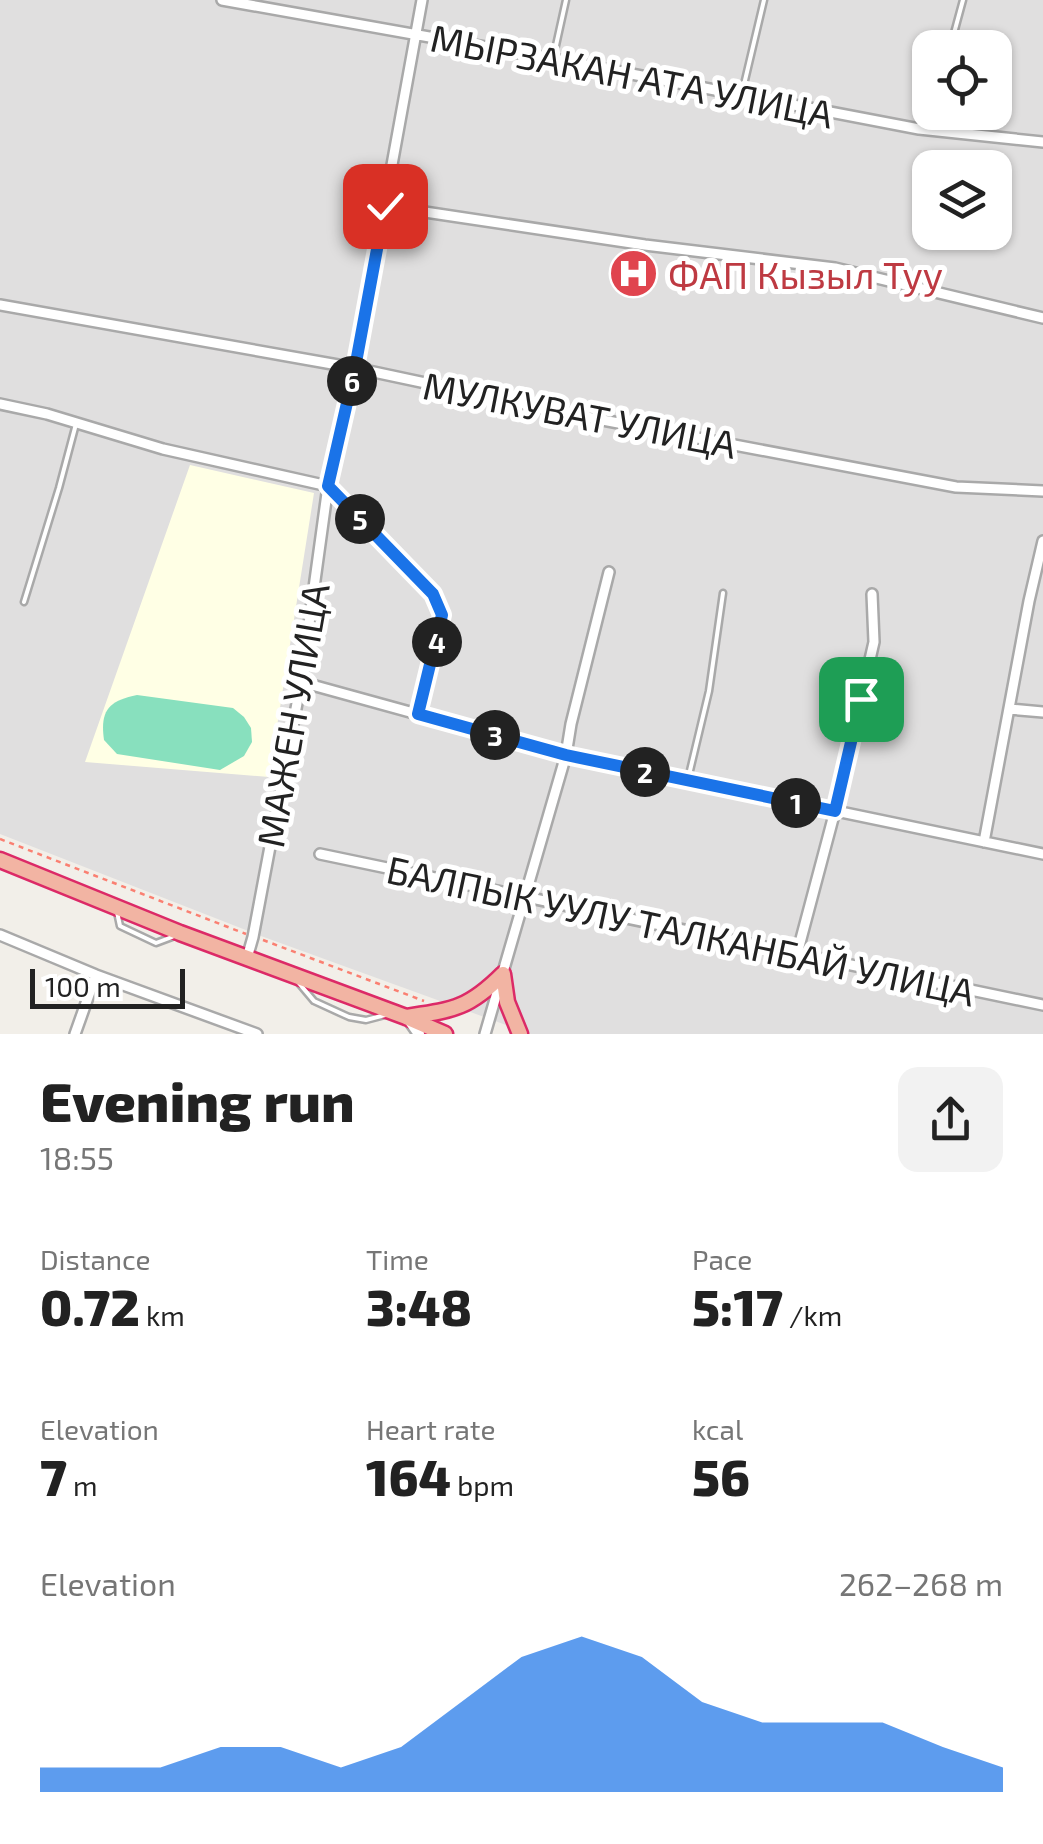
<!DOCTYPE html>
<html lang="en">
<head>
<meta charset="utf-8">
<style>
  :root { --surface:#fff; --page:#f2f2f2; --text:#222; --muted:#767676; --accent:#1a73e8 }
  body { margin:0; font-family:"Exo 2",sans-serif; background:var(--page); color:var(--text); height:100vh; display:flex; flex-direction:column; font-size:38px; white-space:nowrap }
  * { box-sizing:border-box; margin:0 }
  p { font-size:32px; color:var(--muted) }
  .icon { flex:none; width:55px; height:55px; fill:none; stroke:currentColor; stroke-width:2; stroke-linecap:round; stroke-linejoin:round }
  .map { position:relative; height:1034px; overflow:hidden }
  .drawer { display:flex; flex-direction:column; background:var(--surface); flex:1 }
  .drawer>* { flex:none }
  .controls { position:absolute; left:912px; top:30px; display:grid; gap:20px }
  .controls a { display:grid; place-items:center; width:100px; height:100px; border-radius:20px; background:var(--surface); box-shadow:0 2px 8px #0004; font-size:50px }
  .scale { position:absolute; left:30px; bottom:25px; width:155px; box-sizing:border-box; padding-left:10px; border:5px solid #222; border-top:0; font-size:28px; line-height:35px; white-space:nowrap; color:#222; -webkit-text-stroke:8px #fff; paint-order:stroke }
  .pin { position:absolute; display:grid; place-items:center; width:85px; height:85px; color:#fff; margin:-42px; border-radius:20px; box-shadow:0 5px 15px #0006 }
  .km { position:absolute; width:50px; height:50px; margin:-25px; border-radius:50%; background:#222; color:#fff; font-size:28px; line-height:50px; text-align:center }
  .round { display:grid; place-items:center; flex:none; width:105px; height:105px; border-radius:20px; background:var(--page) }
  .summary { display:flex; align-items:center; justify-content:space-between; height:170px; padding:0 40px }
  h1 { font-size:55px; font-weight:800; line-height:75px }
  .metrics { display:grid; grid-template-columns:repeat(3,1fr); gap:15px; height:170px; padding:10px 40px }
  .metrics div { display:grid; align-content:center }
  .metrics b { font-size:50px; font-weight:800 }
  .metrics small { font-size:28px; font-weight:400 }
  .metrics p { font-size:28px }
  .chart { height:280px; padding:20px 40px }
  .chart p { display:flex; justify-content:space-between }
  .chart svg { width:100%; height:180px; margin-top:10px; fill:var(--accent); opacity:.7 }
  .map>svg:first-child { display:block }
</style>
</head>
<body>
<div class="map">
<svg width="1043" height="1034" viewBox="0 0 1043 1034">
  <rect width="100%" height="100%" fill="#f2efe9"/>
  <path fill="#e0dfdf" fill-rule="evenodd" d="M 0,0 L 1043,0 L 1043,1034 L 531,1034 L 261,936 L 0,834 ZM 930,48 L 995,48 L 995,112 L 930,112 ZM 930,168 L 995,168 L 995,232 L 930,232 Z"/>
  <path fill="#ffffe5" d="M 190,465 L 314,493 L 269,777 L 85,762 Z"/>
  <path fill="#88e0be" d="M 137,695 L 233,708 L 244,717 L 251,728 L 252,742 L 244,756 L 220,770 L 117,754 L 104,740 C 100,711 108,701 137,695 Z"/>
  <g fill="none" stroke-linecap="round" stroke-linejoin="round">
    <defs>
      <path id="service" d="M 950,48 L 963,0
        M 553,59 L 566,0
        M 742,93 L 764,0
        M 932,127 L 935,112
        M 24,602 L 59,488 L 76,424
        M 688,779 L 709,691 L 723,593
        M 117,912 L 120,926 L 156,943 L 172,937
        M 298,982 L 314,1001 L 349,1017 L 366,1020 L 385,1015"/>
      <path id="minor" d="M 222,0 L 553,59 L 919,129 L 1043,142
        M 385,206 L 645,245 L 835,268 L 1043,318
        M 0,305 L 355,368 L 571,414 L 956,487 L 1043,491
        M 0,404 L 47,414 L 163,449 L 328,486 L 433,594 L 442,615 L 418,714
        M 301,682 L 566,755 L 1043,854
        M 1009,709 L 1043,712
        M 984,842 L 1029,601 L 1043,541
        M 320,854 L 1043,1005
        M 0,935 L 96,975 L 257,1034
        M 797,954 L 835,811 L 874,642 L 872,594
        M 247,958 L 253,937 L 301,682 L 328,486 L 355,368 L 422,0
        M 75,1034 L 96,975
        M 485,1034 L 566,755 L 571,724 L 609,572"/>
      <path id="tertiary" d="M 407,1017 L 419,1034"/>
      <path id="trunk" d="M 0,860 L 180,933 L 406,1017 L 445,1034
        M 503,974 L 507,1002 L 520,1034
        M 406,1017 C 453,1010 468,1009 503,974"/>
    </defs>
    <use href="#service" stroke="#a9a9a9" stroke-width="9"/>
    <use href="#minor" stroke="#a9a9a9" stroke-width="14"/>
    <use href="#tertiary" stroke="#a9a9a9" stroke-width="15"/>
    <use href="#trunk" stroke="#dc2a67" stroke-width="19"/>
    <path stroke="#fa8072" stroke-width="2.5" stroke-dasharray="5 5" stroke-linecap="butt" d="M 0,839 L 246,934
      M 263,940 L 424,1001"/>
    <use href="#service" stroke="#fff" stroke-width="4"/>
    <use href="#minor" stroke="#fff" stroke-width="9"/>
    <use href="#tertiary" stroke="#fff" stroke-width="10"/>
    <use href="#trunk" stroke="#f2b4a3" stroke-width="14"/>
  </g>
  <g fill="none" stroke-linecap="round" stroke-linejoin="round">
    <defs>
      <path id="route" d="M 385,206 L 355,368 L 328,486 L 433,594 L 442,615 L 418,714 L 566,755 L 835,811 L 861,699"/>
    </defs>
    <use href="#route" stroke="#fff" stroke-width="20"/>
    <use href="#route" stroke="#1a73e8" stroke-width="12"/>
  </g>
  <defs>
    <symbol id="hospital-disc" viewBox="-11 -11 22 22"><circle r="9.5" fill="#e0444e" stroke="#fff"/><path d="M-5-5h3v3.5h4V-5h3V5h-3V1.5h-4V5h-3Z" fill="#fff"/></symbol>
  </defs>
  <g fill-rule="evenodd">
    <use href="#hospital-disc" x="606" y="246" width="55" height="55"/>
  </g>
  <g text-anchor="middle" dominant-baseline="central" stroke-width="10" stroke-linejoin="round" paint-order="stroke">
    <g font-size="38" fill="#222" stroke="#fff">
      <text transform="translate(632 75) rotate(11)">МЫРЗАКАН АТА УЛИЦА</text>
      <text transform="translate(580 414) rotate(11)">МУЛКУВАТ УЛИЦА</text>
      <text transform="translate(292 715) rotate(-80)">МАЖЕН УЛИЦА</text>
      <text transform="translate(681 930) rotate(12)">БАЛПЫК УУЛУ ТАЛКАНБАЙ УЛИЦА</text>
    </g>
    <g font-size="38" fill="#be3a42" stroke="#fff" text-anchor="start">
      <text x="668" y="274">ФАП Кызыл Туу</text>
    </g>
  </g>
</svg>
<div class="controls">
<a><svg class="icon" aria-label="locate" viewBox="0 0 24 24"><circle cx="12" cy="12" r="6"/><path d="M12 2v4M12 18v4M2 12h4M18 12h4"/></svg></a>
<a><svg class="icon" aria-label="layers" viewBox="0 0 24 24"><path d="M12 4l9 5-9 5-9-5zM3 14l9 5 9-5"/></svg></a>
</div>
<div class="scale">100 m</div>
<div class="pin" style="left:861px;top:699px;background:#1e9e55"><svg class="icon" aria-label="arrive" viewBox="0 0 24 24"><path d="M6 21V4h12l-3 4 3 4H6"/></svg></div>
<div class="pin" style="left:385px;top:206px;background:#d93025"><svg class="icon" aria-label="check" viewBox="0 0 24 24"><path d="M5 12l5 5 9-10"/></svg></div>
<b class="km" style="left:796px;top:803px">1</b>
<b class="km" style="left:645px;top:772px">2</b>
<b class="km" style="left:495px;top:735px">3</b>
<b class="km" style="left:437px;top:642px">4</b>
<b class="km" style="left:360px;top:519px">5</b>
<b class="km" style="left:352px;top:381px">6</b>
</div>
<section class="drawer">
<div class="summary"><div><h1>Evening run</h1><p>18:55</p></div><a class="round"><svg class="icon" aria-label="share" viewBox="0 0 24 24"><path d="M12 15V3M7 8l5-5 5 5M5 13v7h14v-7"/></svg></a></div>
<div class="metrics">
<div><p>Distance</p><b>0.72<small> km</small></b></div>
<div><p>Time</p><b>3:48</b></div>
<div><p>Pace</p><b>5:17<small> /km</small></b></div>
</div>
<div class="metrics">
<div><p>Elevation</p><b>7<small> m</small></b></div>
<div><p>Heart rate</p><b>164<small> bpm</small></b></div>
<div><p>kcal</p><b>56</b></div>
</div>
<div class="chart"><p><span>Elevation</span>262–268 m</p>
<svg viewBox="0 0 160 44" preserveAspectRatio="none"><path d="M0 44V38L10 38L20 38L30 33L40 33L50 38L60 33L70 22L80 11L90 6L100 11L110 22L120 27L130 27L140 27L150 33L160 38V44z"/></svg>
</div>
</section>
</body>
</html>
